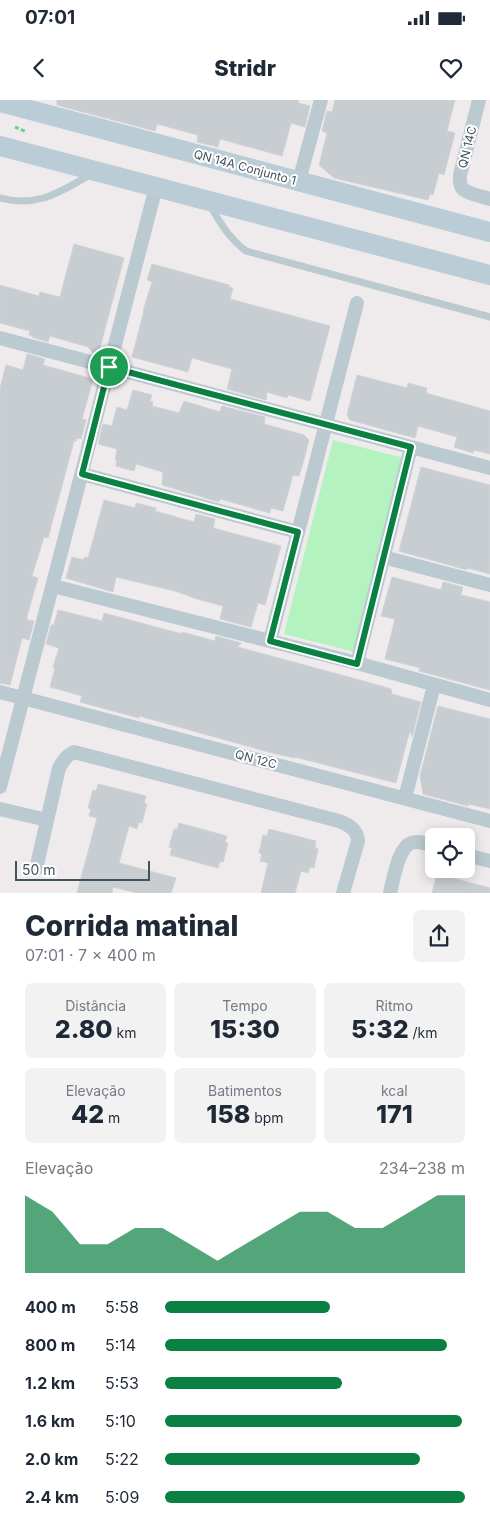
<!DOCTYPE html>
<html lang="pt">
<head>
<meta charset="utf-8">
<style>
  :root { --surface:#fff; --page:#f2f2f3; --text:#1f2937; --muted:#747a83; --accent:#0b8043 }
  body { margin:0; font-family:Inter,sans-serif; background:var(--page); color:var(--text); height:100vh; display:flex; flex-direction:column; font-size:19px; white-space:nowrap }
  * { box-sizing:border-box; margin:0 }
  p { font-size:16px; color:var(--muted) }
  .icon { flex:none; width:28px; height:28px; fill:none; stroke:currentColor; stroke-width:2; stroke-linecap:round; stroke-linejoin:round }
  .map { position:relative; height:793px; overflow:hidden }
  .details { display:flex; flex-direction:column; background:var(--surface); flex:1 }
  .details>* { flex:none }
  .tools { position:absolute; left:425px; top:728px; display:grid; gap:10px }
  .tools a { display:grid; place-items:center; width:50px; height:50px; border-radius:8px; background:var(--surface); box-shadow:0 2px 12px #0003; font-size:25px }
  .scale { position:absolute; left:15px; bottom:12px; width:135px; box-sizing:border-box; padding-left:5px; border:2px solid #42545b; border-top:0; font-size:14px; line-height:18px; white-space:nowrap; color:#42545b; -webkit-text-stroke:4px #fff; paint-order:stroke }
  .pin { position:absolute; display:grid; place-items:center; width:42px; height:42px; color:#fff; margin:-21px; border:2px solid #fff; border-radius:50%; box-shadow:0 1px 5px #0007 }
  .round { display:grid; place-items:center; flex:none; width:52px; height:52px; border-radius:8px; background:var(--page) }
  .overview { display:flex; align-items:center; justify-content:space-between; height:85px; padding:0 25px }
  h1 { font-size:28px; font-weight:800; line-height:38px }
  .stats { display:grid; grid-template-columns:repeat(3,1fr); gap:8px; height:85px; padding:5px 25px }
  .stats div { display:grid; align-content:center; border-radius:8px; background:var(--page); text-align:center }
  .stats b { font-size:25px; font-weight:800 }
  .stats small { font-size:14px; font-weight:400 }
  .stats p { font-size:14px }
  .chart { height:140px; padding:10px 25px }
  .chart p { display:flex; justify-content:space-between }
  .chart svg { width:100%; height:90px; margin-top:5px; fill:var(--accent); opacity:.7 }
  ul { padding:0 25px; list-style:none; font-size:16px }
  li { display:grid; grid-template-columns:80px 60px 1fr; align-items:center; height:38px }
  li i { height:12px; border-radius:6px; background:var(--accent) }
  .status { display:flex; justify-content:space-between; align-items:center; height:35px; padding:0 25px; background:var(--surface); direction:ltr }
  .status svg { height:14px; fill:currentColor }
  header { display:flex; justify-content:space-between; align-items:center; height:65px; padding:0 25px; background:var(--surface); font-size:22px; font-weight:800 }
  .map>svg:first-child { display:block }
</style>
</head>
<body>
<div class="status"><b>07:01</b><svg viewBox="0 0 49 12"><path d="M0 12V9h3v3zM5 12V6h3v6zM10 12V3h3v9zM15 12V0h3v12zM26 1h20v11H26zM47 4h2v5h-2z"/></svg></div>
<header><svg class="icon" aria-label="back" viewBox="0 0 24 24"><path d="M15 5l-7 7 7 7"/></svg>Stridr<svg class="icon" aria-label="heart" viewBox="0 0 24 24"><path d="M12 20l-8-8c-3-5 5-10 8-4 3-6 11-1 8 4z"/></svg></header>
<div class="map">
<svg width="490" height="793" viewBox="0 0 490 793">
  <rect width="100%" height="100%" fill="#efebec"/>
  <path fill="#b4f2c0" d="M 333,340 L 404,358 L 355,552 L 284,534 Z"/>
  <path fill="#c7cdd1" stroke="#cfd3d8" d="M 57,0 L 299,0 L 298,3 L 310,6 L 305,27 L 291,23 L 282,56 L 220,39 L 218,47 L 197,42 L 198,35 L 157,24 L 155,31 L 57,5 Z
    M 335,0 L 455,0 L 447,31 L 455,33 L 444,75 L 439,73 L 433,95 L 430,94 L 428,100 L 334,78 L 319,65 L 327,33 L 322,31 L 327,11 L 332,12 Z
    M 74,144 L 124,158 L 98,255 L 94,254 L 88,247 L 50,236 L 48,242 L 32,237 L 32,236 L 29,235 L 30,231 L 0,223 L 0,185 L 39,196 L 40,192 L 60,197 Z
    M 152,164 L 229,185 L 229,187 L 233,188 L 230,199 L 330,226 L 310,301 L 288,295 L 287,298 L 267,292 L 266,300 L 227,289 L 232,269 L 192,258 L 188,272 L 132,257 L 144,211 L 143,211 L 152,182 L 147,180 Z
    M 27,254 L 45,259 L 43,265 L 93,279 L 82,319 L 86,320 L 81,339 L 77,338 L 76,341 L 74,341 L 48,438 L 44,437 L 32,476 L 38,478 L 27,516 L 27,520 L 34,521 L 29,540 L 22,538 L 10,585 L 0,583 L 0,288 L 6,265 L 23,270 Z
    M 357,275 L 407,288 L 408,283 L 427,288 L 426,293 L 490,311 L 490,354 L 474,350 L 473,353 L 454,347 L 457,337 L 418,326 L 415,338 L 350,320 L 347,315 Z
    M 133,290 L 152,295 L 150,301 L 153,302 L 152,306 L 179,313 L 184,301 L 220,312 L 222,306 L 265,317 L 264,324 L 304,335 L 309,340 L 305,356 L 299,376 L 293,375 L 283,411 L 271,408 L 270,413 L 220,399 L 219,402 L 162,385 L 163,372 L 136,364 L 134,371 L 116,366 L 117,360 L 115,360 L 117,349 L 98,344 L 103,324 L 112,326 L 117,307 L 127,310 Z
    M 421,367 L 490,385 L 490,474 L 467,468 L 467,470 L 399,451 Z
    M 104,400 L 135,408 L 136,403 L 156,408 L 155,411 L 194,422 L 196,414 L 215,419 L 213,428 L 281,446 L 265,505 L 258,503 L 251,527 L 220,519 L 223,506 L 197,499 L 175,491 L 116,477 L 113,492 L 66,478 L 72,457 L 84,460 L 84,457 L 88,458 Z
    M 392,477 L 441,490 L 443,482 L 463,487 L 461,495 L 490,502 L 490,590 L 419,571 L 420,568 L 385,559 L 395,519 L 381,516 Z
    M 58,510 L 102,521 L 104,513 L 182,534 L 182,532 L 215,541 L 216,536 L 241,543 L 238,547 L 378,585 L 391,589 L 392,594 L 421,602 L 412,637 L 410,630 L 396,683 L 295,657 L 295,658 L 276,654 L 139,616 L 139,618 L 80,602 L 82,596 L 50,587 L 55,568 L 53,567 L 59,548 L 46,544 L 51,525 L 54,525 Z
    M 438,606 L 490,619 L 490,709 L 468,704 L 468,706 L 423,694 L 420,676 Z
    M 98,684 L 146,696 L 144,703 L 147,704 L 142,723 L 139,722 L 137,729 L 129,726 L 119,763 L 176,778 L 171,793 L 137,793 L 113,787 L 112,793 L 77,793 L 97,718 L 89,716 L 91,709 L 88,708 L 93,690 L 96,691 Z
    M 179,723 L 227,736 L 225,742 L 228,743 L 223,762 L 220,761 L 218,768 L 170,755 L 172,748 L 169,747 L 174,729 L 177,730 Z
    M 269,729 L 316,741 L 315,748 L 318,749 L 314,768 L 310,767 L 308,773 L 301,771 L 295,793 L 261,793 L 268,763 L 260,761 L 262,754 L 259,753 L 263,735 L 267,736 Z
    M 437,774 L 490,788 L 490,793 L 432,793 Z"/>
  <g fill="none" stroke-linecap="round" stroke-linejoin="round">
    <path stroke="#69d38a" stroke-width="3" stroke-dasharray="4 2.5" stroke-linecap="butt" d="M 15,27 L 27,32"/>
    <path stroke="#bacad0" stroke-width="7" d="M 0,98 C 37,108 60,92 90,75
      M 210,105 C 220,123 229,138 246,151 L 490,217"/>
    <path stroke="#bacad0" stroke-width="14" d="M 479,0 L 460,75 C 460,79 459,84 462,88 C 467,94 482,96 490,99
      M 299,81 L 321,0
      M 0,238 L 490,368
      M 82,374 L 298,432
      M 383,457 L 490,485
      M 53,486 L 357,563 L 490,600
      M 270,541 L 357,203
      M 357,563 L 411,347
      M 0,592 L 490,721
      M 0,687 L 156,87
      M 405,698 L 434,585
      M 0,709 L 47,720
      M 466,755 L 490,761
      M 36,769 L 59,668 C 63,661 66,656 74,652 L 339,721 C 349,725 357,729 358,741 L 343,793
      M 390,793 C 393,781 398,748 411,743 C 417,740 427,744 434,746"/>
    <path stroke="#baccd5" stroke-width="20" d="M 0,2 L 490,132
      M 0,46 L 490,175"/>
  </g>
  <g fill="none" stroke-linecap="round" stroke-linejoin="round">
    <defs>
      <path id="route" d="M 109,267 L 411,347 L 357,564 L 270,541 L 298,432 L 82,374 Z"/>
    </defs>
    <use href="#route" stroke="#fff" stroke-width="10"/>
    <use href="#route" stroke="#0b8043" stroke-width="6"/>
  </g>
  <g text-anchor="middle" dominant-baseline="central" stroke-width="4" stroke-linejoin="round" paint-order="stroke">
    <g font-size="12" fill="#42545b" stroke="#fff">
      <text transform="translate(467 47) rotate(-76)">QN 14C</text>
      <text transform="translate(245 67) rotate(15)">QN 14A Conjunto 1</text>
      <text transform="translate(256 659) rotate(15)">QN 12C</text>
    </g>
  </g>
</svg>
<div class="tools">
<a><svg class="icon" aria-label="locate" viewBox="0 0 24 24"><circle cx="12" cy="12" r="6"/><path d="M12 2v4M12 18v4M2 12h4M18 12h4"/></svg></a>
</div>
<div class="scale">50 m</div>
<div class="pin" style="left:109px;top:267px;background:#1e9e55"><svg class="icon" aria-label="arrive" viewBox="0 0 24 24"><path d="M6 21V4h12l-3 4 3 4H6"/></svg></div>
</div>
<section class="details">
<div class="overview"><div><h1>Corrida matinal</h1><p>07:01 · 7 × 400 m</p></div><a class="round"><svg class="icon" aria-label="share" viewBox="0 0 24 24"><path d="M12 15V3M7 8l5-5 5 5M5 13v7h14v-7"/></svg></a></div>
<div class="stats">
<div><p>Distância</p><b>2.80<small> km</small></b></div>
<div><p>Tempo</p><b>15:30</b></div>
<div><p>Ritmo</p><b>5:32<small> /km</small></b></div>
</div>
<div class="stats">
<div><p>Elevação</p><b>42<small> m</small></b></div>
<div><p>Batimentos</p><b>158<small> bpm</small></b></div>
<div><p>kcal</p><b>171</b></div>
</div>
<div class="chart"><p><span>Elevação</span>234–238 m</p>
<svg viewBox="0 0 160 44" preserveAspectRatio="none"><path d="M0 44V6L10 14L20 30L30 30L40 22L50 22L60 30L70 38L80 30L90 22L100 14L110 14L120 22L130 22L140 14L150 6L160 6V44z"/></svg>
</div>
<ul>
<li><b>400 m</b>5:58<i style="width:55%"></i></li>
<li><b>800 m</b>5:14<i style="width:94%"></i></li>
<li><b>1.2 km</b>5:53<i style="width:59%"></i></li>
<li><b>1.6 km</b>5:10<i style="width:99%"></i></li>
<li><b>2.0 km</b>5:22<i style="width:85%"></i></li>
<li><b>2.4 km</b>5:09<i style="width:100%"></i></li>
</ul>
</section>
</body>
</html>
